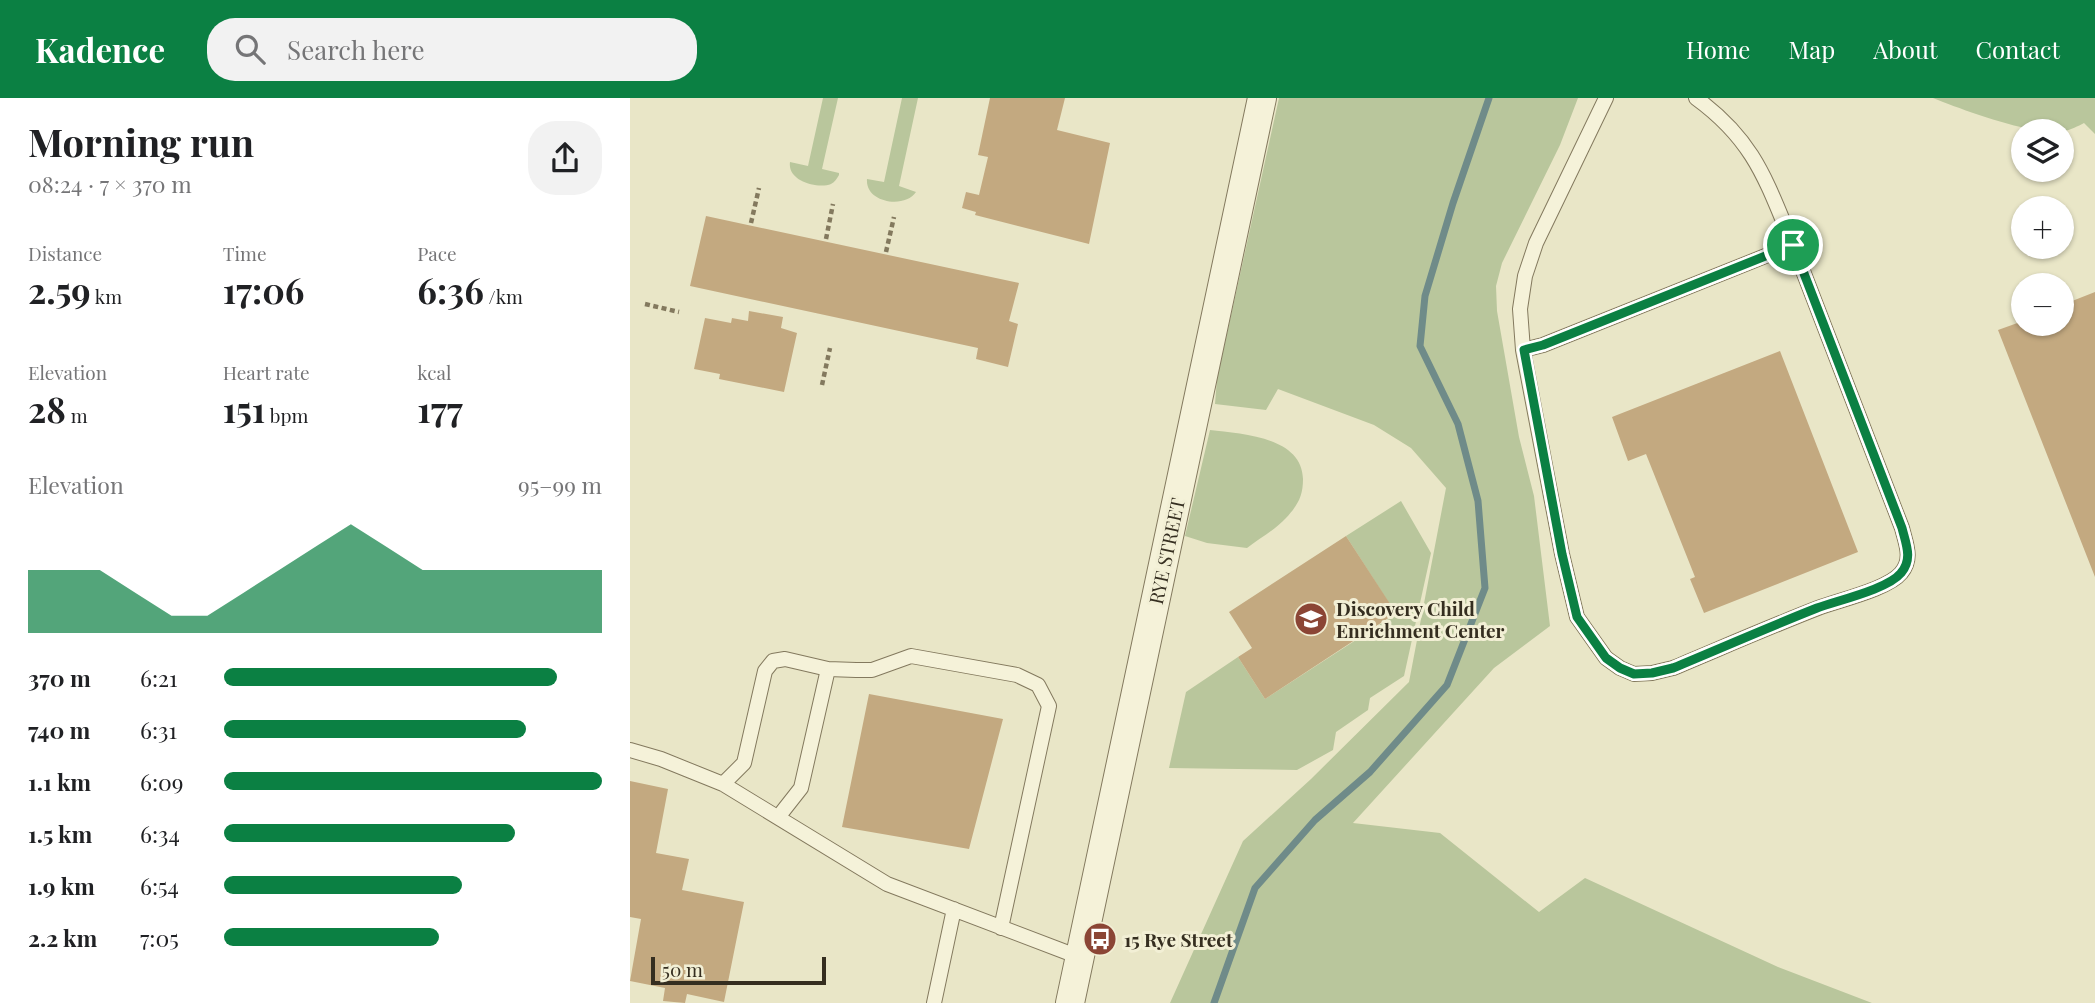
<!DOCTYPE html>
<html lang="en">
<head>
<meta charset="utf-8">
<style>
  :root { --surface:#fff; --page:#f2f2f2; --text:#202124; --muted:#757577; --accent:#0b8043 }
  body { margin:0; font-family:"Playfair Display",serif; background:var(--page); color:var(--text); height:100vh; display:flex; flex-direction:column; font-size:26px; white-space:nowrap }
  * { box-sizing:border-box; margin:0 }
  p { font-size:23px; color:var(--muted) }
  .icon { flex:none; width:38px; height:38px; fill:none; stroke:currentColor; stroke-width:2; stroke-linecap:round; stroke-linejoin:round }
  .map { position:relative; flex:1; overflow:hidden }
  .sheet { display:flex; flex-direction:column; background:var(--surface); width:630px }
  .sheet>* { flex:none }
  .controls { position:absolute; left:1381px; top:21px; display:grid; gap:14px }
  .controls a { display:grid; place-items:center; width:63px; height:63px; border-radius:50%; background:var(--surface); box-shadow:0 2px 5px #0004; font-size:35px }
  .scale { position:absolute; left:21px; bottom:18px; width:175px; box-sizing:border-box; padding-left:7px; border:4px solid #352e20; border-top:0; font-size:19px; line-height:24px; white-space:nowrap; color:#352e20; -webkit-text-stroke:5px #f2efd5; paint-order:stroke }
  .pin { position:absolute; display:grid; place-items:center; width:60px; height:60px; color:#fff; margin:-30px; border:4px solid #fff; border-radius:50%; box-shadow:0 2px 7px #0007 }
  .round { display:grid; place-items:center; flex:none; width:74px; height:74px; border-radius:28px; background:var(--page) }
  .summary { display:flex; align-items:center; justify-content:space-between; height:119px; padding:0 28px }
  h1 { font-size:38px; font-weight:700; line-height:52px }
  .figures { display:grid; grid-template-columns:repeat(3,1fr); gap:10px; height:119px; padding:7px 28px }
  .figures div { display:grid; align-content:center }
  .figures b { font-size:35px; font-weight:700 }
  .figures small { font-size:19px; font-weight:400 }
  .figures p { font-size:19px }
  .chart { height:196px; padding:14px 28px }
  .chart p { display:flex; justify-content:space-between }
  .chart svg { width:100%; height:126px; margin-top:7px; fill:var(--accent); opacity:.7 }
  ul { padding:0 28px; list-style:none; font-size:23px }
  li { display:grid; grid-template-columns:112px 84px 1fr; align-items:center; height:52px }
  li i { height:18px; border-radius:9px; background:var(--accent) }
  header { display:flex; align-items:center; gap:42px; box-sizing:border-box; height:98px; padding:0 35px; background:var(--accent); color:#fff }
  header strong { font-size:33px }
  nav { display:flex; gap:38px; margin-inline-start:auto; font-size:24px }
  .search { width:490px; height:63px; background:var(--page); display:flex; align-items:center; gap:18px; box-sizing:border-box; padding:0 24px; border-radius:28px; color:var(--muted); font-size:26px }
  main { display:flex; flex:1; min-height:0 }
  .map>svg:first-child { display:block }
</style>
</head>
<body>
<header>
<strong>Kadence</strong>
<div class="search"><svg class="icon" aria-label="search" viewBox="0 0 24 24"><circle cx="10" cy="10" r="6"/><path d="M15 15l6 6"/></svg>Search here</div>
<nav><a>Home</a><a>Map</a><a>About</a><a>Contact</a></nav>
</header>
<main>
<section class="sheet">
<div class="summary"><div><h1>Morning run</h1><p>08:24 · 7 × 370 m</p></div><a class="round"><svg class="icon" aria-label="share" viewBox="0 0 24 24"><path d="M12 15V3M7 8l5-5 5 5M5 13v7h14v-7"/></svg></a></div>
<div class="figures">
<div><p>Distance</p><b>2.59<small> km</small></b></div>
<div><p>Time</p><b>17:06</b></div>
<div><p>Pace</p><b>6:36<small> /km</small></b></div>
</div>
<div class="figures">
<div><p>Elevation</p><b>28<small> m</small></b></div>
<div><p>Heart rate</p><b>151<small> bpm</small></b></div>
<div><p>kcal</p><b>177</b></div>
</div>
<div class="chart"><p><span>Elevation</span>95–99 m</p>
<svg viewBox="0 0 160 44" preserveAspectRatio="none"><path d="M0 44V22L10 22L20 22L30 30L40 38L50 38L60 30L70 22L80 14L90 6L100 14L110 22L120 22L130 22L140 22L150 22L160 22V44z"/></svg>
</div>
<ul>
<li><b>370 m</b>6:21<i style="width:88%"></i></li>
<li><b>740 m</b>6:31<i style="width:80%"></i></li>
<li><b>1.1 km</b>6:09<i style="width:100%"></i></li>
<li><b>1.5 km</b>6:34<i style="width:77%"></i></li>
<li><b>1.9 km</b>6:54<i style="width:63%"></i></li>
<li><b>2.2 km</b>7:05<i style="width:57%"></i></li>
</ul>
</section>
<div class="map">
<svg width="1465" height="905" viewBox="0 0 1465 905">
  <rect width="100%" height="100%" fill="#e9e6c7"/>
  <path fill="#b9c69c" d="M 193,0 L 208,0 L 192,71 L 209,75 L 209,77 C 207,80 205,84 201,86 C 189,91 157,84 160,64 L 178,68 Z
    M 272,0 L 288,0 L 269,88 L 286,94 C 275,111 235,105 237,81 L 254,84 Z
    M 649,0 L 948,0 L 930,47 L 872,165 L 866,188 L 867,213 L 889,339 L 904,398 L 920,528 L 864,570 L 723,725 L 810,735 L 909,814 L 955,780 L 1148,869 L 1242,905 L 540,905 L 613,743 L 681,681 L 779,584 L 816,390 L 781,350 L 744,327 L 648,291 L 636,312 L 585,306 L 587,281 Z
    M 1303,0 L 1465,0 L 1465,36 L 1454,25 C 1448,28 1441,32 1434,33 C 1405,39 1333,12 1303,0 Z
    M 580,332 C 611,336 672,338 673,381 C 673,398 668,407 656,420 C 646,431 630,440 617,450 L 577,445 L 555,438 Z
    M 771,403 L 801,455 L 774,578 L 740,600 L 738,612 L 706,634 L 703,652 L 667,672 L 539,670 L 556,594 L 608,559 L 635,601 L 766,516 L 716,438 Z"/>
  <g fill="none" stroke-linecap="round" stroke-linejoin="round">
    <path stroke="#6f8b89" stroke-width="7" d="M 584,905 L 625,790 L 685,722 L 740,674 L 817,587 L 855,490 L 848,403 L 828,326 L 790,248 L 795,198 L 823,105 L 859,0"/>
  </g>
  <path fill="#c3a980" d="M 360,0 L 435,0 L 427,32 L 480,45 L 459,146 L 345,117 L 346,114 L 332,110 L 336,94 L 349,97 L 358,59 L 348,57 Z
    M 76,118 L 389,185 L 379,223 L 388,226 L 378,269 L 346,261 L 348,250 L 60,188 Z
    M 1465,194 L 1465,479 L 1368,232 L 1393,223 L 1393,226 L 1432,226 L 1432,207 Z
    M 119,213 L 153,219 L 151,230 L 167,235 L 154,294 L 89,281 L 90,276 L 64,271 L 75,220 L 101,225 L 102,220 L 118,223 Z
    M 1150,253 L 1228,454 L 1074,515 L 1060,481 L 1065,479 L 1016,356 L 998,363 L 982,319 Z
    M 716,438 L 766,515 L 635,601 L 608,559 L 622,550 L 599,514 Z
    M 239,596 L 373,621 L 339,751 L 212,729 Z
    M 0,683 L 38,691 L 26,755 L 59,761 L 52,792 L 114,804 L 94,904 L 57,896 L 55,905 L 33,903 L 35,890 L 0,883 L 11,821 L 0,819 Z"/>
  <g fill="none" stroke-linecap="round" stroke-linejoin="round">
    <defs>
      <path id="lane" d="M 976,0 L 906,145 L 895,178 L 890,211 L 893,252 L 913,247 L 1163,147 C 1136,83 1125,43 1066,0
        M 893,252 L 932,456 L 947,519 L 976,560 L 990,570 L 1004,576 L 1022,575 L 1043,570 C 1091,550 1139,529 1188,510 C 1209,502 1258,491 1271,475 C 1283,461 1276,446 1272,430 L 1163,147
        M 0,652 L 31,661 L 93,686 L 257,786 L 449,859
        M 93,686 L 114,665 L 135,573 L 143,563 L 155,561 L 198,571 L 226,572 L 242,572 L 281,558 L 387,577 L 408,587 L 419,608 L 371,830
        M 149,718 L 171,690 L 198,571
        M 304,905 L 324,811"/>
      <path id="street" d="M 440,905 L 632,0"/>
    </defs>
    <use href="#lane" stroke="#83795e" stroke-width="16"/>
    <use href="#street" stroke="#83795e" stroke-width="30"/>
    <path stroke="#83795e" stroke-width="4.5" stroke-dasharray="5 3.5" stroke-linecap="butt" d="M 121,125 L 129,90
      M 196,141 L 203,106
      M 256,154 L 264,119
      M 15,206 L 49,214
      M 192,287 L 200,250"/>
    <use href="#lane" stroke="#f5f2d9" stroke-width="14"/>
    <use href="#street" stroke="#f5f2d9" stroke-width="28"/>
  </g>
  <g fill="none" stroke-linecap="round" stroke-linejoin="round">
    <defs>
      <path id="route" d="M 1163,147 L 1272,430 C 1276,446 1283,461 1271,475 C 1258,491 1209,502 1187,510 C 1139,529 1091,550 1043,570 L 1022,575 L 1004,576 L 990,570 L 976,560 L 947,519 L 932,456 L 894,252 L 913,247 Z"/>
    </defs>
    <use href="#route" stroke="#fff" stroke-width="14"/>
    <use href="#route" stroke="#0b8043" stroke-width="9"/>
  </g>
  <defs>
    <symbol id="school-disc" viewBox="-11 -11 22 22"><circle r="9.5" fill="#8b4535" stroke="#f2efd5"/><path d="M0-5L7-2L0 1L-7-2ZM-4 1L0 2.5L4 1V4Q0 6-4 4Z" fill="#fff"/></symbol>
    <symbol id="bus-disc" viewBox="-11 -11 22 22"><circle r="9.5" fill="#8b4535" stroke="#f2efd5"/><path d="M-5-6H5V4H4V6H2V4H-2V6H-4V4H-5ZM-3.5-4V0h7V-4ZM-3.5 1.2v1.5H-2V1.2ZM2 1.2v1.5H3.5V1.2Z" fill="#fff"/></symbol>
  </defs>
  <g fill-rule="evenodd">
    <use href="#school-disc" x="662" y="502" width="38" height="38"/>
    <use href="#bus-disc" x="451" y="822" width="38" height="38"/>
  </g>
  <g text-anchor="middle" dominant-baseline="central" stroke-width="6" stroke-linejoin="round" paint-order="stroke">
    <g font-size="19" fill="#352e20" stroke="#f2efd5">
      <text transform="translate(536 453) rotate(-78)">RYE STREET</text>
    </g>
    <g font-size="19" font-weight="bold" fill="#352e20" stroke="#f2efd5" text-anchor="start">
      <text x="706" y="510">Discovery Child<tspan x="706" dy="22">Enrichment Center</tspan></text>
      <text x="494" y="841">15 Rye Street</text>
    </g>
  </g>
</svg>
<div class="controls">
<a><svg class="icon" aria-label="layers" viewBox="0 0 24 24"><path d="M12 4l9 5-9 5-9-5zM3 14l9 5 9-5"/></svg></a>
<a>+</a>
<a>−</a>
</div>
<div class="scale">50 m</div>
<div class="pin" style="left:1163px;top:147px;background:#1e9e55"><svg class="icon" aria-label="arrive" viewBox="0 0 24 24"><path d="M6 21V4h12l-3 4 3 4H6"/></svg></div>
</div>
</main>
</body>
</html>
